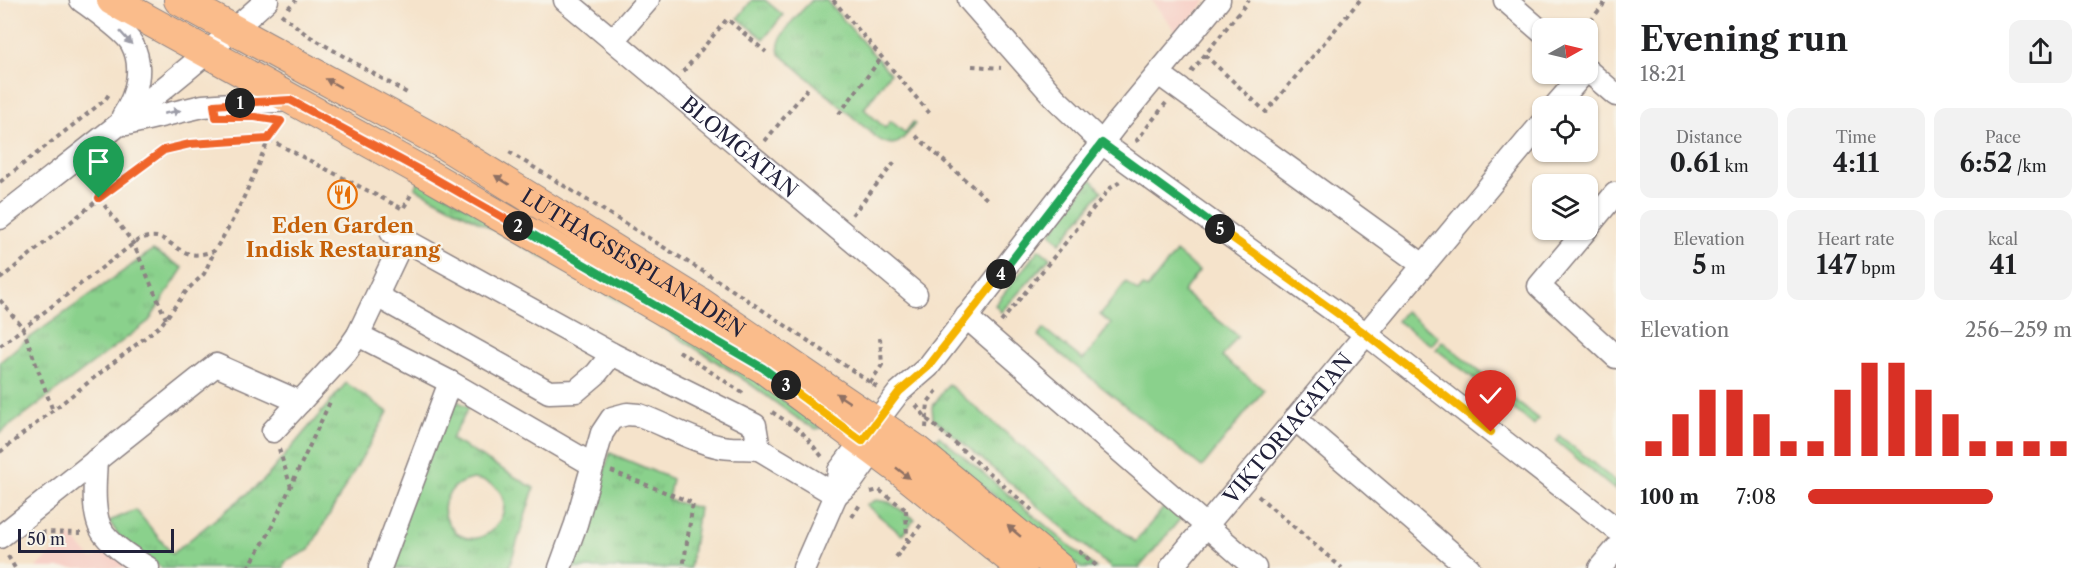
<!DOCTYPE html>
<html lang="en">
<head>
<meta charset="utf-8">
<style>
  :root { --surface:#fff; --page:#f2f2f2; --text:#202124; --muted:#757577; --accent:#d93025 }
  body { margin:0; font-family:"Libre Caslon Text",serif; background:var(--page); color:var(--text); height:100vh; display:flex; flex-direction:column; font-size:22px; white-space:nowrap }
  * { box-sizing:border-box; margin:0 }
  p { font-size:20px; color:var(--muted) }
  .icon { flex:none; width:33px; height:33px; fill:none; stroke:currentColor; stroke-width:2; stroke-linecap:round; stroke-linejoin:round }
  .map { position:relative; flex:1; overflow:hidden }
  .side { display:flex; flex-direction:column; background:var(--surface); width:480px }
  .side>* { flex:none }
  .needle { width:39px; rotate:82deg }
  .fabs { position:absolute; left:1532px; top:18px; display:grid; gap:12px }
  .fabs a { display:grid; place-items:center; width:66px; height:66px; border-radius:12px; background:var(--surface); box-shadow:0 2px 4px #0004; font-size:30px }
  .scale { position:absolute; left:18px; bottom:15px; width:156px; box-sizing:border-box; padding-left:6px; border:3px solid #22223b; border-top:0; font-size:16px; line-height:21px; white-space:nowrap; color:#22223b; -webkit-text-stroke:4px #f7f3e8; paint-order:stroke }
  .pin { position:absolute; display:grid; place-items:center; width:51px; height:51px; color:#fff; margin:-62px -26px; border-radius:50% 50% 50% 0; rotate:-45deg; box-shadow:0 0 6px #0007 }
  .pin .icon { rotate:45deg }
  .km { position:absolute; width:30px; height:30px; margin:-15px; border-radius:50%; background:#222; color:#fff; font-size:16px; line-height:30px; text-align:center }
  .round { display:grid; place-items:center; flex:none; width:63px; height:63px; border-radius:12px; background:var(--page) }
  .overview { display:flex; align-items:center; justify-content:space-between; height:102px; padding:0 24px }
  h1 { font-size:33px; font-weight:700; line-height:45px }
  .figures { display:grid; grid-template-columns:repeat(3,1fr); gap:9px; height:102px; padding:6px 24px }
  .figures div { display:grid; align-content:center; border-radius:12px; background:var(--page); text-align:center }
  .figures b { font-size:26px; font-weight:700 }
  .figures small { font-size:16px; font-weight:400 }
  .figures p { font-size:16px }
  .chart { height:168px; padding:12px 24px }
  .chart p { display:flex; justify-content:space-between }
  .chart svg { width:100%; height:108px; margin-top:6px; stroke:var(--accent); stroke-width:6 }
  ul { padding:0 24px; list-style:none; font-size:20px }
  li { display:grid; grid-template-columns:96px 72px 1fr; align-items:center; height:45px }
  li i { height:15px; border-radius:8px; background:var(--accent) }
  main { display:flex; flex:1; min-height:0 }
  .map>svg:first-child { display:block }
</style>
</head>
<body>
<main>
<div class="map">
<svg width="1616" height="568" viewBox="0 0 1616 568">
  <defs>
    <pattern id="grass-tufts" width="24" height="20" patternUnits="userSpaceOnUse" patternTransform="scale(1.5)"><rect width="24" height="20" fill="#8ad18c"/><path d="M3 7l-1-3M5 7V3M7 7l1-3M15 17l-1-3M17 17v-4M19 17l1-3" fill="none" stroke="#77b37a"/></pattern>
  </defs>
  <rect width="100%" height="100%" fill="#f7f3e8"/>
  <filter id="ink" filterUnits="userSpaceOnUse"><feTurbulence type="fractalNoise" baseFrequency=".0167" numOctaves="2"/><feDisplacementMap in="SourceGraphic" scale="12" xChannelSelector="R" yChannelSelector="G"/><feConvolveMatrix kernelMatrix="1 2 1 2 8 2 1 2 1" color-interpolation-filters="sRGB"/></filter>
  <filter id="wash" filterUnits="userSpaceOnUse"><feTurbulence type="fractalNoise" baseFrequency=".008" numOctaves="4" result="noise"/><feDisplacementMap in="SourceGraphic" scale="24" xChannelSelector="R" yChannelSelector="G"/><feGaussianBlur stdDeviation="1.35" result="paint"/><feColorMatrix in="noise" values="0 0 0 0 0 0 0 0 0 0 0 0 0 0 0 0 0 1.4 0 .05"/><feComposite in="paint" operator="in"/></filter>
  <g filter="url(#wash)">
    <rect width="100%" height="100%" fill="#f5e3cb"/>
    <path fill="#f7d1c8" d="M 1151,0 L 1207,0 L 1179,35 Z
      M 71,536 L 92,559 L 109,550 L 131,568 L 36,568 Z"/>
    <path fill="url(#grass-tufts)" stroke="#567a64" stroke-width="1.5" fill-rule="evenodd" d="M 752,0 L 765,0 L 783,15 L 764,39 L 738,18 Z
      M 812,0 L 826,0 L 890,73 L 864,109 L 885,128 L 891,121 L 905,133 L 913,122 L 915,124 C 903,139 897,152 877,138 L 779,53 C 774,36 801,12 812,0 Z
      M 420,179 L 730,360 L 821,428 L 816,429 L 804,423 C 779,406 755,386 729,370 C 628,304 523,244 415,188 Z
      M 1091,179 L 1102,191 L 1060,243 L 1051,233 Z
      M 1039,249 L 1050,258 L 1001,312 L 995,305 Z
      M 153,250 L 183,268 L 149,321 L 0,433 L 0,362 L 21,344 Z
      M 1405,311 L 1438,337 L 1432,345 L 1397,321 Z
      M 1442,341 L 1538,419 L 1534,425 L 1436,349 Z
      M 346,383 L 388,412 L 309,550 L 285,562 L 284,568 L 162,568 L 123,542 L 109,521 L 136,510 L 172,554 L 264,480 Z
      M 948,384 L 1135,542 L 1166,505 L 1181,518 L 1139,568 L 1111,568 L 933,418 L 932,407 Z
      M 450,398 L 469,407 L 451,439 L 534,488 L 509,568 L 383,568 ZM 473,479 C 539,487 484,568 451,527 C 435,505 450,483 473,479 Z
      M 939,436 L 1096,568 L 1081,568 L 932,444 Z
      M 1560,436 L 1616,482 L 1616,491 L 1556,441 Z
      M 610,453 L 672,479 L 668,500 L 699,508 L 690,568 L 573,568 Z
      M 876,500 L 889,502 L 915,519 L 902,535 L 866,505 Z"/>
    <path fill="#8ad18c" stroke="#567a64" stroke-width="1.5" d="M 1176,252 L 1199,271 L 1183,292 L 1238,336 L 1222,357 L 1264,390 L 1202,467 L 1038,336 L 1044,329 L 1083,360 L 1111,324 L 1100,315 L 1126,282 L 1138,292 L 1143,286 L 1147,289 Z"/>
  </g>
  <g filter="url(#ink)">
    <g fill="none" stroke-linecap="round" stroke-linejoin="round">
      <defs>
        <g id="minor">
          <path d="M 81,0 C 94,10 125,31 132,44 C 144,66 137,96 123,116"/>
          <path id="s1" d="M 565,0 L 916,294"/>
          <path d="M 969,0 L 1055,98 L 1102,143 L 1366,334 L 1616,529"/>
          <path d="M 1505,0 L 1542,32"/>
          <path d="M 613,40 L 648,0"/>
          <path d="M 1587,70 L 1616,95"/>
          <path d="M 1159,74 L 1423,265"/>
          <path d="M 1555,106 L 1583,74"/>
          <path d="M 126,124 L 203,106 L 289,100"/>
          <path d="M 0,218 C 90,147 182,77 267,0"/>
          <path d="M 1587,228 L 1615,194 L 1616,195"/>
          <path d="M 1586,230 L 1539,286 L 1616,357"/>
          <path d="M 392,233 L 612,354 L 755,425 L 759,449 L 836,495"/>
          <path d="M 377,296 L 549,392 L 576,391 L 596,374 L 612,354"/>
          <path d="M 966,317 L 1255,568"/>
          <path d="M 358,335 L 450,382 L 593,465"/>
          <path d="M 1295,419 L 1469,568"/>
          <path d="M 273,431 L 346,352 L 358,335 L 403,240"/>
          <path d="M 96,460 C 95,480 91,517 104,534 C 115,548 133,559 148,568"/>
          <path d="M 836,495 L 852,481 L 882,439"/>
          <path d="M 0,537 L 216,365 L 300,402"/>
          <path d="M 380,568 L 450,382"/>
          <path d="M 560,568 L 576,524 L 602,433 L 612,418 L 627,414 L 639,415 C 665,424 690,440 717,446 C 731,450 745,447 759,449"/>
          <path d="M 804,568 L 836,495 L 839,471 L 899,392 L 928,367 L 1117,123 L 1219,0"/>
          <path id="s2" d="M 1171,568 L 1542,123"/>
          <path d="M 1600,568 L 1616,549"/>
        </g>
        <g id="major">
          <path d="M 112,0 L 427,174 L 763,368 L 900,470 L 1022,568"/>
          <path id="s3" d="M 179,0 L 440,142 L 699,302 L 915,449 L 1059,568"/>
        </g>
      </defs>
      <use href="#minor" stroke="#8c8283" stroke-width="25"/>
      <use href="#major" stroke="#8c8283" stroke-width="32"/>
      <path stroke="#8c8283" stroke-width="4" stroke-dasharray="4.5 4.5" stroke-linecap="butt" d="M 833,0 L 932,116
        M 288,8 L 296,0
        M 281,14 L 307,35 L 407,93
        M 1585,28 L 1607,0
        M 1205,55 L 1266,112 L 1360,0
        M 972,66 L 1001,68
        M 683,72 L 727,19 L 766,52
        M 1191,72 L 1249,0
        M 839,114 L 882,57
        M 916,136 L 989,201
        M 765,141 L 808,88
        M 1138,142 L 1137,140 L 1166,103
        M 509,152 L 725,285 L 877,387
        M 0,182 L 105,100 L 109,94
        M 99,198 L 133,243 L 166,319
        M 852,215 L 895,162
        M 0,279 L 125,178 L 164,150 L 178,145 L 268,139 L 403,209 L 412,193
        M 0,300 L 23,328 L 53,411
        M 1001,322 L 1109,189 L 1120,182
        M 0,346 L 138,240 C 165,229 169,248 190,254 C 198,256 207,253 214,251 C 231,226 245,196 257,167 C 265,148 268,138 281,122
        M 679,351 L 743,393
        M 870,383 L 882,365 L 880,338
        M 916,405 L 928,420 L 1032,510
        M 772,412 L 801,431 L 824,459
        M 926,428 L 928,402 L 939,388
        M 279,449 L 291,487
        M 0,452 L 161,325 L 188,289 L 204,274 L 214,252
        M 611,471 L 693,503 L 683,568
        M 871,492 L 879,490 L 905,509
        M 1258,496 L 1342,568
        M 906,510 L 907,540
        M 852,517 L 861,503
        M 41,532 L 81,533
        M 1079,551 L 1099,568
        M 8,556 L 15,568
        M 896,557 L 923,522
        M 248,568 L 268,535 L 330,402"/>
      <use href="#minor" stroke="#fff" stroke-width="22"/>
      <use href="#major" stroke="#fabc8b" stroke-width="30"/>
    </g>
    <defs><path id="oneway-solid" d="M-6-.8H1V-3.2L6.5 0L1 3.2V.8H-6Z" transform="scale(1.5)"/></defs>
    <g fill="#9c9ca7">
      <use href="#oneway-solid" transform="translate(126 38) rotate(48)"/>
      <use href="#oneway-solid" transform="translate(172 112) rotate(-11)"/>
    </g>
    <g fill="#8e6f63">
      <use href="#oneway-solid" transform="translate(333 83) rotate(-151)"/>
      <use href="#oneway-solid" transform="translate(502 180) rotate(-148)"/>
      <use href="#oneway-solid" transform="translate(843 398) rotate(-146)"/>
      <use href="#oneway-solid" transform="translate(903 473) rotate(38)"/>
      <use href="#oneway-solid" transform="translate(1014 531) rotate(-140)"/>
    </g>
  </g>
  <g fill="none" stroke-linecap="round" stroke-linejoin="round" filter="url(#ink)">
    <defs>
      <path id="split-1" d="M 99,198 L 164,150 L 190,144 L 268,139 L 281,121 L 255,117 L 216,117 L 214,105 L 240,103"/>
      <path id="split-2" d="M 240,103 L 290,100 L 427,174 L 518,226"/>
      <path id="split-3" d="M 518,226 L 763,368 L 786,385"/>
      <path id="split-4" d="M 786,385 L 862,441 L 899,392 L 928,367 L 1001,274"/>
      <path id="split-5" d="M 1001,274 L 1102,143 L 1220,229"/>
      <path id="split-6" d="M 1220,229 L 1366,334 L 1491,432"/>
    </defs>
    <use href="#split-1" stroke="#fff" stroke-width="12"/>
    <use href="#split-2" stroke="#fff" stroke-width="12"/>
    <use href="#split-3" stroke="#fff" stroke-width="12"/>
    <use href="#split-4" stroke="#fff" stroke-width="12"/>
    <use href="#split-5" stroke="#fff" stroke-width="12"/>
    <use href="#split-6" stroke="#fff" stroke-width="12"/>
    <use href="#split-1" stroke="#f0652b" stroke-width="8"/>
    <use href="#split-2" stroke="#f0652b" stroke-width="8"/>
    <use href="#split-3" stroke="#22a559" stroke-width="8"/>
    <use href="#split-4" stroke="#f5b400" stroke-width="8"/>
    <use href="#split-5" stroke="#22a559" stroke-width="8"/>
    <use href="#split-6" stroke="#f5b400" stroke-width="8"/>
  </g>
  <defs>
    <symbol id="restaurant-ring" viewBox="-11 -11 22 22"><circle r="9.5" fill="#f7f3e8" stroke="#e8710a" stroke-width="1.5"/><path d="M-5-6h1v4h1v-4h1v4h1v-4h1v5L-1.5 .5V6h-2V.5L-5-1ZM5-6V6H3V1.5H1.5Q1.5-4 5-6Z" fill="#e8710a"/></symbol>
  </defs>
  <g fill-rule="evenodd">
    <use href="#restaurant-ring" x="326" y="178" width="33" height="33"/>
  </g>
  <g text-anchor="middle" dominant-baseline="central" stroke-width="5" stroke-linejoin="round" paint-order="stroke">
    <g font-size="21" fill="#22223b" stroke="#f7f3e8">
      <text stroke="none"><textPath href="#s1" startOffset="228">BLOMGATAN</textPath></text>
      <text stroke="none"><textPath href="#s3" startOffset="525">LUTHAGSESPLANADEN</textPath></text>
      <text stroke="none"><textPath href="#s2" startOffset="182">VIKTORIAGATAN</textPath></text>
    </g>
    <g font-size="21" font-weight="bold" fill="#c56008" stroke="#f7f3e8">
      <text x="343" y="225">Eden Garden<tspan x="343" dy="24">Indisk Restaurang</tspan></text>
    </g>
  </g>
</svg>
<div class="fabs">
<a><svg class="needle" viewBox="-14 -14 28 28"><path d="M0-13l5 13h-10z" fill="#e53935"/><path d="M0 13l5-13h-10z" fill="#757577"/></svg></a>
<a><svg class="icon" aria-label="locate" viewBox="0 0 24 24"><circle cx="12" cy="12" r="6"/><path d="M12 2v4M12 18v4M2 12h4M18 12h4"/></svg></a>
<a><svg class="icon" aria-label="layers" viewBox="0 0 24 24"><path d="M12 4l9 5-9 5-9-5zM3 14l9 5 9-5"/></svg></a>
</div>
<div class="scale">50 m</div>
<div class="pin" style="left:99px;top:198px;background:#1e9e55"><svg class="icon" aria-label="arrive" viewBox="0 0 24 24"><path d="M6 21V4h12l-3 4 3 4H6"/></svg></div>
<div class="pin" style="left:1491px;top:432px;background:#d93025"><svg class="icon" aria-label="check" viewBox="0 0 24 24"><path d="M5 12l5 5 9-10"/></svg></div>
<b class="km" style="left:240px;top:103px">1</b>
<b class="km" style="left:518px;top:226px">2</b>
<b class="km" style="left:786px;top:385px">3</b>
<b class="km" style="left:1001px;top:274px">4</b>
<b class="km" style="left:1220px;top:229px">5</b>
</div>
<section class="side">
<div class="overview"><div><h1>Evening run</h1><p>18:21</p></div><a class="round"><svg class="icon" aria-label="share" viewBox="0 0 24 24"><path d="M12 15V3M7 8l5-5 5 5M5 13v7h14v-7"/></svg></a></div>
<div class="figures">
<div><p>Distance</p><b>0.61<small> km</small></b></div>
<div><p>Time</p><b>4:11</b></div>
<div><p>Pace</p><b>6:52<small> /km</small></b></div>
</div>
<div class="figures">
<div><p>Elevation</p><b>5<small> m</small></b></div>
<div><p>Heart rate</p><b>147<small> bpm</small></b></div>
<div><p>kcal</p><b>41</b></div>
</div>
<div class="chart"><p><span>Elevation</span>256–259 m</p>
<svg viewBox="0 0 160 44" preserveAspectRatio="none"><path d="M5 44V38M15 44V27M25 44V17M35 44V17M45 44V27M55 44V38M65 44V38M75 44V17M85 44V6M95 44V6M105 44V17M115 44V27M125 44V38M135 44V38M145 44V38M155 44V38"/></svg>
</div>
<ul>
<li><b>100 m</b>7:08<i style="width:70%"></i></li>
</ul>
</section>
</main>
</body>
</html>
